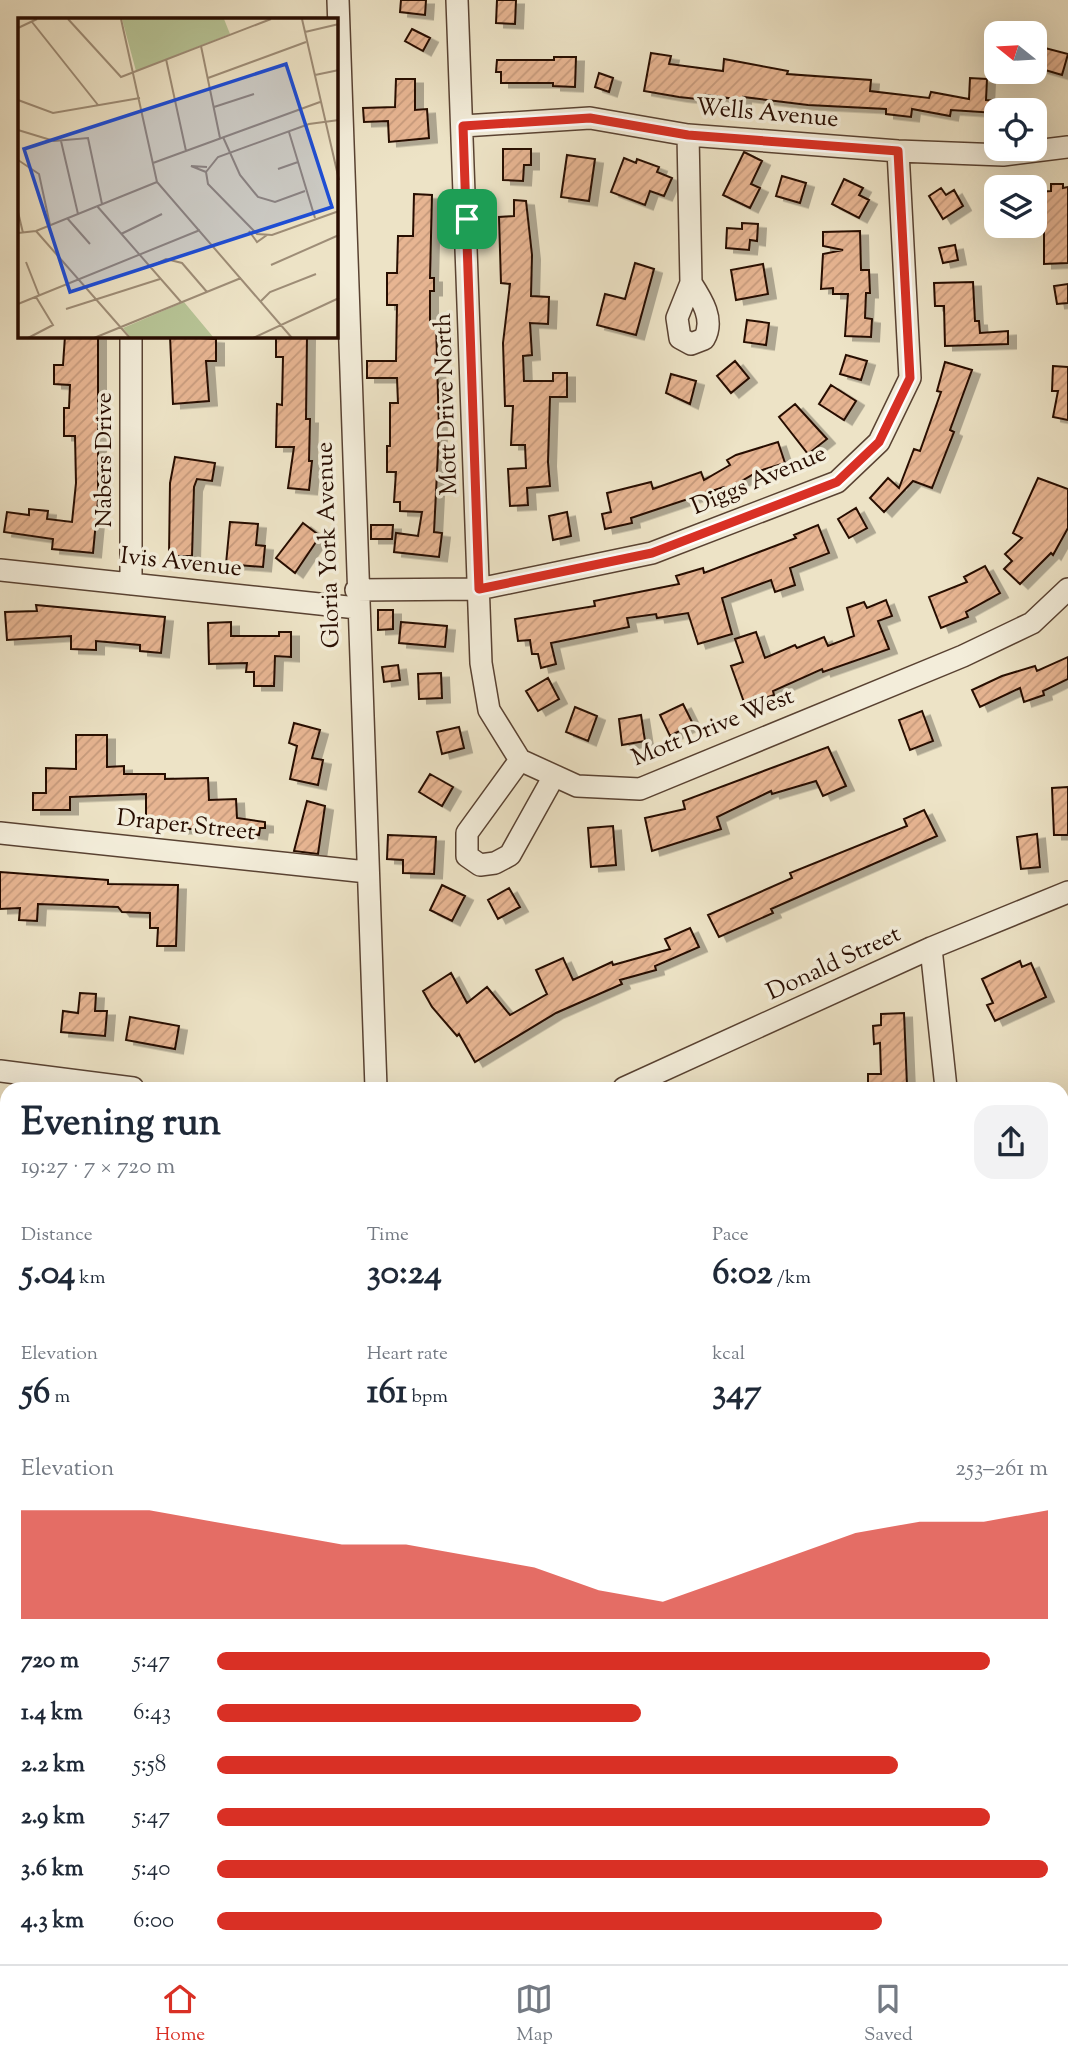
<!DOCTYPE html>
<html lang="en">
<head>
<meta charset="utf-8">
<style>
  :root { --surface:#fff; --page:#f2f2f3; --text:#1f2937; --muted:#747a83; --line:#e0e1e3; --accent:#d93025 }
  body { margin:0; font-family:"Sorts Mill Goudy",serif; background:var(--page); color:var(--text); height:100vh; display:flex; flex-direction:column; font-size:26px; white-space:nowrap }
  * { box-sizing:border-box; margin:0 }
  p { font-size:23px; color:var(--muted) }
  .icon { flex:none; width:38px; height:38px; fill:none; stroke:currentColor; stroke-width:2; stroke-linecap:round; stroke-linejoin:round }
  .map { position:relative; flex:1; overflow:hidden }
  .side { position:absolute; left:0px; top:1082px; width:1069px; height:884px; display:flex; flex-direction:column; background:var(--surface); border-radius:21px 21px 0 0; box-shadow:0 7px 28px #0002 }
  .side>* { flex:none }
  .needle { width:46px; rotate:288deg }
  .controls { position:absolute; left:984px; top:21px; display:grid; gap:14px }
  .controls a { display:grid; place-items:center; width:63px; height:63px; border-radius:14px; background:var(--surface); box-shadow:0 7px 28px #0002; font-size:35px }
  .pin { position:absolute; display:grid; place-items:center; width:60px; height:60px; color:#fff; margin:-30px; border-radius:14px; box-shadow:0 4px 10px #0006 }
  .round { display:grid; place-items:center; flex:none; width:74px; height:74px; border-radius:21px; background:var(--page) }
  .headline { display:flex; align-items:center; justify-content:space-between; height:119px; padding:0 21px }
  h1 { font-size:38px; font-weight:700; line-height:52px }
  .stats { display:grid; grid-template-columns:repeat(3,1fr); gap:10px; height:119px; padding:7px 21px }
  .stats div { display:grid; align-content:center }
  .stats b { font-size:35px; font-weight:700 }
  .stats small { font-size:19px; font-weight:400 }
  .stats p { font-size:19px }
  .chart { height:196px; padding:14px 21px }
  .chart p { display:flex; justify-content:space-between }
  .chart svg { width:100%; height:126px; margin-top:7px; fill:var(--accent); opacity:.7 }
  ul { padding:0 21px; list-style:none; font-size:23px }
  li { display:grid; grid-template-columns:112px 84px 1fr; align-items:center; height:52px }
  li i { height:18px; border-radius:9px; background:var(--accent) }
  .tab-bar { display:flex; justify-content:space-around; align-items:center; height:98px; border-top:2px solid var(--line); background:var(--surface); font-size:19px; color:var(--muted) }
  .tab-bar a { display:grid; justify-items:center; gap:4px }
  .tab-bar .current { color:var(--accent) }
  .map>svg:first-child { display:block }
</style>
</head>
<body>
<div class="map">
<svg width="1068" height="1964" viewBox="0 0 1068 1964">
  <defs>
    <pattern id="building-hatch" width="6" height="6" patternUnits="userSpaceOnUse" patternTransform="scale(1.75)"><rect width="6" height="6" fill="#e7b592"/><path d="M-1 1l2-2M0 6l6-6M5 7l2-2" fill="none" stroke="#c69a7c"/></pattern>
    <filter id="shadow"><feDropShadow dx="8" dy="4.5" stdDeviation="0" flood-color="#0004"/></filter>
  </defs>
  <rect width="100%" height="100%" fill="#ede3c6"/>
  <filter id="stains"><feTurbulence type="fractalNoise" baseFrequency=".00286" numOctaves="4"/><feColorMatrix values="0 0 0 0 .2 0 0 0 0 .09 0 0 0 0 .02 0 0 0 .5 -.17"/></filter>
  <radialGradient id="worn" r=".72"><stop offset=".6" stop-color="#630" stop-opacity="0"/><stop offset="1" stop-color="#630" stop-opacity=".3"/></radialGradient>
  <path fill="url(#building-hatch)" stroke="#280d01" stroke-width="2" filter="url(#shadow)" d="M 401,0 L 426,0 L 425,15 L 400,12 Z
    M 497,0 L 516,0 L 515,24 L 496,23 Z
    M 412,29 L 430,38 L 423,51 L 405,41 Z
    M 1041,47 L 1068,54 L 1062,75 L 1035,67 Z
    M 651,53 L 671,56 L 669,64 L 723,71 L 724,59 L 788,71 L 787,74 L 871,80 L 870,91 L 929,98 L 931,92 L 969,99 L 970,78 L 987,79 L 986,100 L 996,101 L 996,113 L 951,110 L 950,116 L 912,109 L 911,117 L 886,114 L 886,109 L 808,105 L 743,97 L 743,100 L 706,95 L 706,100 L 679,97 L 644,91 Z
    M 554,57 L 576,57 L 575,87 L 553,86 L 553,83 L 501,83 L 501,72 L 496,72 L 497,60 L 554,60 Z
    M 599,73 L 613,78 L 609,92 L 595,87 Z
    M 396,79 L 415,79 L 415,110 L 427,109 L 429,138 L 389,142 L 388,121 L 364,122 L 363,108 L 395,107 Z
    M 503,149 L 531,149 L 531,165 L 524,165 L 523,181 L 503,180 Z
    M 744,152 L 762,161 L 751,184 L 760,188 L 750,208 L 723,195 Z
    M 567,155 L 595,159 L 589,201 L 561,197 Z
    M 624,158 L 636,163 L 637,159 L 659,167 L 657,172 L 672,178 L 664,196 L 650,191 L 645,205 L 611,192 Z
    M 782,176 L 806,183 L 800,203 L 776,196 Z
    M 844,179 L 863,188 L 859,195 L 869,200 L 859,218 L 832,204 Z
    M 1051,184 L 1063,184 L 1063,188 L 1068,187 L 1068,263 L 1044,264 L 1044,221 L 1034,222 L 1034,192 L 1051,191 Z
    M 941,188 L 946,195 L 954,190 L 963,206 L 943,219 L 929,196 Z
    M 414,194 L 432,195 L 430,278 L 434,278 L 434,291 L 430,291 L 430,322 L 436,322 L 439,432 L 434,532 L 442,533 L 439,557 L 394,552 L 396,533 L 418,536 L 422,512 L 400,511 L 400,502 L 394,502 L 396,472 L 387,472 L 387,446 L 390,446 L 390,403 L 398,403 L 397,378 L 367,378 L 367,361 L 396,361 L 397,305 L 387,305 L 387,273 L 397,273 L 398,236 L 413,236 Z
    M 514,200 L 526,201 L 532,255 L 531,296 L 549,297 L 548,324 L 530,323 L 532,355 L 523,356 L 524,381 L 553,381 L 553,373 L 567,373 L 567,397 L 550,397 L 548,462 L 550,486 L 527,488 L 528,505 L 510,506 L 508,469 L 526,468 L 525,445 L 511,445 L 513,406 L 505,406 L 503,343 L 510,284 L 501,283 L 499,217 L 514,216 Z
    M 742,223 L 758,224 L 757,241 L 750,240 L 749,250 L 726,248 L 727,228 L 742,229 Z
    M 860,231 L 861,270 L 869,270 L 870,293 L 866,293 L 865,318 L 872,319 L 871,337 L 845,336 L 848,294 L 833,294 L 833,288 L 821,289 L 823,254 L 843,250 L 823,246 L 823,232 Z
    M 955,245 L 958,260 L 943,263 L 939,248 Z
    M 635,263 L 654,269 L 636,335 L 597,325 L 605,294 L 625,299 Z
    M 763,264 L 768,294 L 736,300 L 731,270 Z
    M 973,282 L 975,321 L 979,321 L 980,333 L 1008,331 L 1008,344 L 945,346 L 944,306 L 935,306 L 934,283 Z
    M 1068,284 L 1068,303 L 1057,304 L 1054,286 Z
    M 747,320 L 769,323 L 766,345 L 744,342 Z
    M 65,336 L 98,336 L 98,500 L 93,553 L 52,549 L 53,539 L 4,532 L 7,512 L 29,515 L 29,509 L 48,511 L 47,519 L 72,522 L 76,483 L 75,436 L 64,436 L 64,408 L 69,408 L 70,385 L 54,384 L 54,365 L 63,365 Z
    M 170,336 L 216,339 L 216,361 L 206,361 L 209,401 L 173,404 Z
    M 276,336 L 307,336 L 306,419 L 310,419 L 309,461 L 312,461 L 309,490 L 288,488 L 294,447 L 276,447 L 277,404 L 282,405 L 283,357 L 276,357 Z
    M 846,355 L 867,361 L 861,380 L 840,374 Z
    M 735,361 L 749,378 L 731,393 L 717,376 Z
    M 945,362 L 972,370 L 950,430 L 954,432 L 932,488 L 913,481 L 884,512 L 870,498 L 888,478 L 899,488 L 914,449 L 920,451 L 941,392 L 937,391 Z
    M 1053,366 L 1068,367 L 1068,420 L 1053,417 L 1058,391 L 1052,391 Z
    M 671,374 L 696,381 L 690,404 L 666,393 Z
    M 831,385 L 856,401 L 844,420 L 819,404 Z
    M 795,404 L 827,439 L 808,454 L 779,417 Z
    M 778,442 L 785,463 L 759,471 L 726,490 L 724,487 L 631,518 L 632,523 L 605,529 L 602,514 L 611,512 L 607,493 L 651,482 L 653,489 L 701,472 L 704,480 L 730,465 L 727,460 L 736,455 Z
    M 175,457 L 215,463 L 212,481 L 197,479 L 194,487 L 192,556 L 169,556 L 170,483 Z
    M 1038,478 L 1068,489 L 1068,528 L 1053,555 L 1051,553 L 1020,584 L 1004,569 L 1012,561 L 1005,554 L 1022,538 L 1013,533 Z
    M 856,508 L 867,528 L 849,538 L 838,519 Z
    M 567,512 L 571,536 L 553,540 L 549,516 Z
    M 230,522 L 258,524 L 256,545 L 265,546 L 263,567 L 226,564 Z
    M 303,523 L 320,536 L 295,573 L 276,558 Z
    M 371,525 L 393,525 L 392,539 L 371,539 Z
    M 818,525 L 829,553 L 790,568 L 795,585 L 775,592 L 771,580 L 722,598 L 732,634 L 698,644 L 688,613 L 657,618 L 656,614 L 627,618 L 629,627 L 551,643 L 556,664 L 541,668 L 538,654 L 532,654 L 530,640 L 518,641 L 515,619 L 595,606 L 594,601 L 679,584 L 676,576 L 703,568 L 704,573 L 796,538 L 794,535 Z
    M 985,566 L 1000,593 L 966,612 L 968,617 L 941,628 L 929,597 L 967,582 L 964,577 Z
    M 886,600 L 892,616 L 878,621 L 889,649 L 823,672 L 822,669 L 773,691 L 774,695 L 745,705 L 731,666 L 743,662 L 735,639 L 756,632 L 765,658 L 795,645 L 797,648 L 824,637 L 828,646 L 854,636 L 847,608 L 864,602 L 867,608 Z
    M 36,605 L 165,617 L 161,653 L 140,651 L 140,645 L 96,641 L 96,650 L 71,649 L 71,636 L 7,640 L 5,612 L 37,611 Z
    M 378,610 L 393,610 L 393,629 L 378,630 Z
    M 231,622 L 231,636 L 279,636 L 279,632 L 291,632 L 291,657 L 275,656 L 274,686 L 254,686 L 254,672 L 246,672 L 247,663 L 209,664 L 208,623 Z
    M 401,622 L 447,626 L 445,647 L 399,643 Z
    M 1068,657 L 1068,679 L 1043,691 L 1044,695 L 1024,702 L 1020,688 L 980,707 L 972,690 L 1002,676 L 1035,666 L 1037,671 Z
    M 398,665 L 400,680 L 384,682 L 382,667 Z
    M 441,673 L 442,698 L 419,699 L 418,674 Z
    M 548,678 L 559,699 L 538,711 L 526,691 Z
    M 683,704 L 693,724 L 670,736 L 660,715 Z
    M 575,707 L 597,716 L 588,741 L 566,732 Z
    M 922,711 L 933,741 L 910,750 L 899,720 Z
    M 641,715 L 645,741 L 622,745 L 619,719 Z
    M 294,723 L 320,730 L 312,758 L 323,760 L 318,785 L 290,779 L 297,746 L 289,743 Z
    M 459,727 L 464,748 L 442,754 L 437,732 Z
    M 76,735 L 107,735 L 107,767 L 124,766 L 124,774 L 165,774 L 165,779 L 208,778 L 209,800 L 236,799 L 237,818 L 265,822 L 265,828 L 260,828 L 259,835 L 245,833 L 246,829 L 181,829 L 181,820 L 146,820 L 146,794 L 70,797 L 70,810 L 33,810 L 33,793 L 46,793 L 46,768 L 76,769 Z
    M 828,747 L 846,786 L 823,796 L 816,781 L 772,794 L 771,791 L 717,817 L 721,829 L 652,851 L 645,818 L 685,809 L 683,801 Z
    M 430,774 L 453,787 L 442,806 L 419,792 Z
    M 1068,787 L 1068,835 L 1054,835 L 1052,788 Z
    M 307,801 L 325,806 L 318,854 L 294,851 Z
    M 924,810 L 937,836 L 771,909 L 773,913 L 719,937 L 708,915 L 792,878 L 790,873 L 907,826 L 904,819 Z
    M 613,826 L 616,865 L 591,867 L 588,828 Z
    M 1037,834 L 1040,867 L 1021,869 L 1017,837 Z
    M 388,835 L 436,837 L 434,874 L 403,873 L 403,860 L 387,859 Z
    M 0,872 L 108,880 L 108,884 L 178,885 L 176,946 L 157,946 L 158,928 L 150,928 L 150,913 L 122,912 L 118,907 L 38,904 L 37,921 L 19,920 L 20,908 L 0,909 Z
    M 442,885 L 465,896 L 452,921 L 430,910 Z
    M 509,888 L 520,907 L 498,919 L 488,900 Z
    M 690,928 L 699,947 L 655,966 L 656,970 L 620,980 L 622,984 L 556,1013 L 475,1062 L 459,1034 L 457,1036 L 432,1007 L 423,991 L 451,973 L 467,1003 L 487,987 L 510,1015 L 547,994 L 536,970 L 563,958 L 573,980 L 612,962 L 613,965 L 670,949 L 665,939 Z
    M 1020,961 L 1022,967 L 1031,963 L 1046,997 L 995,1021 L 987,1005 L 993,1003 L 982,979 Z
    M 80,993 L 96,994 L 95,1011 L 107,1011 L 105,1036 L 61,1032 L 63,1011 L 78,1013 Z
    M 904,1013 L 907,1085 L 868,1086 L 868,1074 L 881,1074 L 880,1043 L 874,1044 L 873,1026 L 881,1025 L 881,1014 Z
    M 130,1017 L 179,1026 L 175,1049 L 126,1040 Z"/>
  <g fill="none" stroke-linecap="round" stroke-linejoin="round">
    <defs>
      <path id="minor" d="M 338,0 L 376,1088
        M 457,0 L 481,663 L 489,710 L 520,760 L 577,786 L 640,789 L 963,656 L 1032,623 L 1068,589
        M 463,126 L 590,118 L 688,135 L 898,151 L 1003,155 L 1068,147
        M 688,135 L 691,283
        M 691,283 C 702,300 715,320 704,339 L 691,344 L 680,338 L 677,318 Z
        M 131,336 L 131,584
        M 0,570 L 357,608
        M 356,590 L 479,589 L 652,553 L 837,482 L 879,442 L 910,378 L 898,151
        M 520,760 L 467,833 L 467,856 L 480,865 L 495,863 L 510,855 L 554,776
        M 0,833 L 367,872
        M 931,948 L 946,1088
        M 0,1071 L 133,1088
        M 624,1088 L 931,948 L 1068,892
        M 1062,1228 L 1068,1213
        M 1062,1340 L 1068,1361
        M 0,1763 L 7,1748
        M 1062,1851 L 1068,1848
        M 571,1958 L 571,1964
        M 1009,1958 L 1009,1964
        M 111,1964 L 115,1958
        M 797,1964 L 810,1958"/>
    </defs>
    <use href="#minor" stroke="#594232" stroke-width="24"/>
    <use href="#minor" stroke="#f3edda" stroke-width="21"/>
  </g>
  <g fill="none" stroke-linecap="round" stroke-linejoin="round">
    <defs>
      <path id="route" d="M 590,118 L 688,135 L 898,151 L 910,378 L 879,442 L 837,482 L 652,553 L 479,589 L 463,126 Z"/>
    </defs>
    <use href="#route" stroke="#fff" stroke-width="14"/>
    <use href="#route" stroke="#d93025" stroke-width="9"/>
  </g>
  <g text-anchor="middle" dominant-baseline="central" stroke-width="7" stroke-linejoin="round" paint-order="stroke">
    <g font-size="24" fill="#280d01" stroke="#f3edda">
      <text transform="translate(767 114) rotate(5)">Wells Avenue</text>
      <text transform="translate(447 404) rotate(-92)">Mott Drive North</text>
      <text transform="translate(105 460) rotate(-90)">Nabers Drive</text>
      <text transform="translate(759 481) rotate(-23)">Diggs Avenue</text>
      <text transform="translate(329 545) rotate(-92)">Gloria York Avenue</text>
      <text transform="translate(181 563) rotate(6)">Ivis Avenue</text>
      <text transform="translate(713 728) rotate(-22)">Mott Drive West</text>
      <text transform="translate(186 826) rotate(6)">Draper Street</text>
      <text transform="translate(834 964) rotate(-25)">Donald Street</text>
    </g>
  </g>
  <g transform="translate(18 18)">
    <rect width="320" height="320" fill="#ede3c6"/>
    <path d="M 104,1 L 206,1 L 212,16 L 118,53 ZM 166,284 L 196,320 L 113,320 L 105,310 Z" fill="#b7c496"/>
    <path fill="none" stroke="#9e8d77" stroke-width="2" d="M 50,1 L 103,59 L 253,1M 103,1 L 139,164 L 274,320M 284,1 L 321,162M 14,4 L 80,87M 0,10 L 19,1M 287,14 L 321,6M 183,28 L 202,120M 148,41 L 168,133M 297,57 L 321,52M 190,60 L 288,24M 0,82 L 35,95 L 122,80M 196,89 L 236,76M 0,112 L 36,123 L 70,120 L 84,186M 271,114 L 297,200M 205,119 L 222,157 L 240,179 L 257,184 L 287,173M 43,123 L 60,196M 0,142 L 21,156 L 32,207M 135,145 L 302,84M 260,151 L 280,144M 188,154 L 190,166 L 239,216 L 254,217 L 321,193M 188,154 L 200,139 L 291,106 L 321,102M 188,154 L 173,148 L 189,149M 79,188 L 163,284M 0,194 L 5,215M 49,200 L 72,226M 18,213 L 112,320M 231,213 L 239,224 L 249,217M 0,215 L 18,213 L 139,164M 103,216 L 144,196M 8,244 L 21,277M 253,247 L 321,217M 132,249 L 148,241 L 164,245 L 189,274M 243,283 L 252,274 L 298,256M 0,286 L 182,212M 48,291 L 142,261M 10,320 L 35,307 L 18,279M 76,320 L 223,260M 235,320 L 321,280"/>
    <path fill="#1d4ed8" fill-opacity="0.15" stroke="#1d4ed8" stroke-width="3.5" d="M 268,46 L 314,189 L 52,274 L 6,131 Z"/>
    <rect width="320" height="320" fill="none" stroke="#280d01" stroke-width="3.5"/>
  </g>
  <rect width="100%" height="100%" filter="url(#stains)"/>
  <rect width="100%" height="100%" fill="url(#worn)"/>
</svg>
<div class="controls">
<a><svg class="needle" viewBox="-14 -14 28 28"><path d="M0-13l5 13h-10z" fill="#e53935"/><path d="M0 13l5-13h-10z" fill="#747a83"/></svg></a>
<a><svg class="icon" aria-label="locate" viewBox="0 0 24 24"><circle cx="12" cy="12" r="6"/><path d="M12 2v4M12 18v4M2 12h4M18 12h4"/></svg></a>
<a><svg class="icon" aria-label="layers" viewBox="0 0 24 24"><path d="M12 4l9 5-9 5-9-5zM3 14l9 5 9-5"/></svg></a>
</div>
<div class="pin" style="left:467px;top:219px;background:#1e9e55"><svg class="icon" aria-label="arrive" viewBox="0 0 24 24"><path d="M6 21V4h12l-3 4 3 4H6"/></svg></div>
<section class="side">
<div class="headline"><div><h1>Evening run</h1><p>19:27 · 7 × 720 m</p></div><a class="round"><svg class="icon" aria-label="share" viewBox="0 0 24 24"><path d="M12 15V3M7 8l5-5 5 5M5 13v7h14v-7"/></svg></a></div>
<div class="stats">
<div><p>Distance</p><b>5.04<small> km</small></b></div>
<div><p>Time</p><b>30:24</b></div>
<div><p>Pace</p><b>6:02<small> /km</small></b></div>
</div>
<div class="stats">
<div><p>Elevation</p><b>56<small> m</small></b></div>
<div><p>Heart rate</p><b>161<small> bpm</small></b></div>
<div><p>kcal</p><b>347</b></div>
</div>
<div class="chart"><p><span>Elevation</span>253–261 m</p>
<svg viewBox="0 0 160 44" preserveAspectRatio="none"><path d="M0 44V6L10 6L20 6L30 10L40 14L50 18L60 18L70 22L80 26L90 34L100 38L110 30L120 22L130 14L140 10L150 10L160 6V44z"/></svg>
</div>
<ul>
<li><b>720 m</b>5:47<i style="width:93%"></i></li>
<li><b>1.4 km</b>6:43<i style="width:51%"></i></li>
<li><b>2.2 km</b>5:58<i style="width:82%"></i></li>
<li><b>2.9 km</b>5:47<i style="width:93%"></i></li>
<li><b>3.6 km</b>5:40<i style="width:100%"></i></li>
<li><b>4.3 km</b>6:00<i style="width:80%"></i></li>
</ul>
</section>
</div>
<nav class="tab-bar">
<a class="current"><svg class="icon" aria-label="home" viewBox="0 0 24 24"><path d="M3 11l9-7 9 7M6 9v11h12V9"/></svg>Home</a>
<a><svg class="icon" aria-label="map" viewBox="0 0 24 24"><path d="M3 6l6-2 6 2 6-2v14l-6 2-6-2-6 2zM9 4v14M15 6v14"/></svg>Map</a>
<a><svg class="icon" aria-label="saved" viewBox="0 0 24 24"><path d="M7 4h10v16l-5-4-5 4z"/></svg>Saved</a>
</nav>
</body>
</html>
